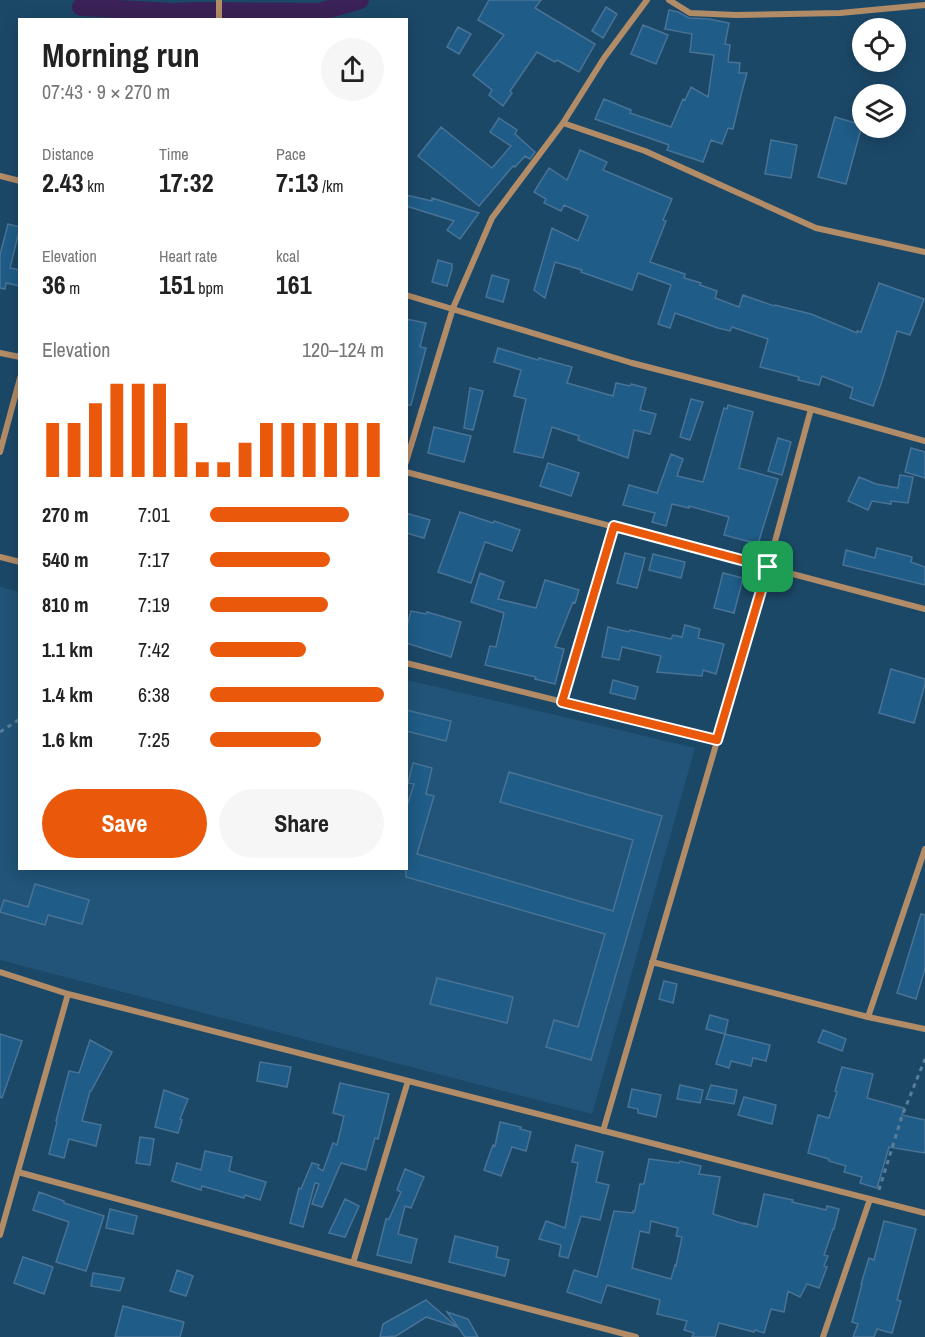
<!DOCTYPE html>
<html lang="en">
<head>
<meta charset="utf-8">
<style>
  :root { --surface:#fff; --page:#f6f6f6; --text:#222; --muted:#767676; --accent:#ea580c }
  body { margin:0; font-family:"Archivo Narrow",sans-serif; background:var(--page); color:var(--text); height:100vh; display:flex; flex-direction:column; font-size:22px; white-space:nowrap }
  * { box-sizing:border-box; margin:0 }
  p { font-size:20px; color:var(--muted) }
  .icon { flex:none; width:33px; height:33px; fill:none; stroke:currentColor; stroke-width:2; stroke-linecap:round; stroke-linejoin:round }
  .map { position:relative; flex:1; overflow:hidden }
  .panel { position:absolute; left:18px; top:18px; width:390px; height:852px; display:flex; flex-direction:column; background:var(--surface); border-radius:0px; box-shadow:0 3px 15px #0003 }
  .panel>* { flex:none }
  .fabs { position:absolute; left:852px; top:18px; display:grid; gap:12px }
  .fabs a { display:grid; place-items:center; width:54px; height:54px; border-radius:50%; background:var(--surface); box-shadow:0 3px 15px #0003; font-size:30px }
  .pin { position:absolute; display:grid; place-items:center; width:51px; height:51px; color:#fff; margin:-26px; border-radius:12px; box-shadow:0 3px 9px #0006 }
  .round { display:grid; place-items:center; flex:none; width:63px; height:63px; border-radius:32px; background:var(--page) }
  .headline { display:flex; align-items:center; justify-content:space-between; height:102px; padding:0 24px }
  h1 { font-size:33px; font-weight:700; line-height:45px }
  .stats { display:grid; grid-template-columns:repeat(3,1fr); gap:9px; height:102px; padding:6px 24px }
  .stats div { display:grid; align-content:center }
  .stats b { font-size:26px; font-weight:700 }
  .stats small { font-size:16px; font-weight:400 }
  .stats p { font-size:16px }
  .chart { height:168px; padding:12px 24px }
  .chart p { display:flex; justify-content:space-between }
  .chart svg { width:100%; height:108px; margin-top:6px; stroke:var(--accent); stroke-width:6 }
  .action { display:flex; gap:12px; margin-top:auto; padding:12px 24px }
  .action a { flex:1; height:69px; border-radius:36px; background:var(--accent); color:#fff; font-size:24px; font-weight:700; line-height:69px; text-align:center }
  .action a+a { background:var(--page); color:var(--text) }
  ul { padding:0 24px; list-style:none; font-size:20px }
  li { display:grid; grid-template-columns:96px 72px 1fr; align-items:center; height:45px }
  li i { height:15px; border-radius:8px; background:var(--accent) }
  .map>svg:first-child { display:block }
</style>
</head>
<body>
<div class="map">
<svg width="925" height="1337" viewBox="0 0 925 1337">
  <rect width="100%" height="100%" fill="#1c4868"/>
  <path fill="#215478" d="M 0,587 L 19,592 L 20,868 L 406,868 L 407,680 L 695,748 L 592,1114 L 0,960 Z"/>
  <g fill="none" stroke-linecap="round" stroke-linejoin="round">
    <path stroke="#3a2156" stroke-width="18" d="M 81,7 L 173,12 L 197,11 L 319,12 L 360,0"/>
  </g>
  <path fill="#1f5c87" stroke="#487396" stroke-width="1.5" fill-rule="evenodd" d="M 489,0 L 541,0 L 535,8 L 595,44 L 579,72 L 557,60 L 555,62 L 537,52 L 510,91 L 512,93 L 503,106 L 489,95 L 492,90 L 473,75 L 504,35 L 478,20 Z
    M 606,7 L 617,14 L 603,38 L 592,31 Z
    M 669,10 L 678,12 L 689,18 L 709,19 L 729,23 L 725,44 L 730,45 L 728,62 L 740,63 L 739,73 L 747,73 L 741,95 L 733,129 L 728,128 L 722,144 L 711,140 L 703,162 L 667,150 L 669,145 L 595,119 L 604,99 L 631,110 L 630,113 L 671,127 L 683,99 L 685,100 L 691,87 L 708,97 L 714,55 L 690,52 L 692,34 L 665,29 Z
    M 643,25 L 668,35 L 656,64 L 631,54 Z
    M 458,27 L 471,34 L 459,54 L 447,47 Z
    M 835,117 L 862,125 L 846,184 L 818,177 Z
    M 499,118 L 517,130 L 515,134 L 535,152 L 530,159 L 525,156 L 515,167 L 513,166 L 479,206 L 418,156 L 441,127 L 492,168 L 511,146 L 490,132 Z
    M 771,140 L 797,145 L 791,178 L 765,174 Z
    M 580,150 L 607,162 L 603,170 L 672,199 L 663,220 L 666,221 L 650,262 L 685,274 L 684,278 L 701,283 L 700,285 L 717,291 L 715,298 L 739,307 L 743,295 L 774,306 L 775,305 L 811,314 L 857,333 L 857,331 L 861,332 L 879,283 L 924,299 L 910,335 L 897,331 L 882,381 L 873,406 L 850,398 L 853,388 L 822,376 L 819,385 L 798,380 L 799,377 L 760,367 L 768,339 L 732,327 L 730,331 L 718,328 L 675,313 L 670,328 L 658,324 L 671,285 L 638,273 L 632,290 L 581,272 L 582,270 L 555,262 L 545,298 L 534,290 L 552,228 L 578,241 L 588,216 L 564,205 L 561,211 L 544,203 L 546,199 L 534,192 L 549,168 L 567,180 Z
    M 406,195 L 432,201 L 432,198 L 479,213 L 460,239 L 447,230 L 454,221 L 406,206 Z
    M 8,224 L 20,227 L 10,268 L 20,270 L 20,286 L 6,283 L 5,289 L 0,288 L 0,255 Z
    M 438,260 L 452,264 L 452,269 L 447,286 L 432,282 Z
    M 492,275 L 509,280 L 503,302 L 486,297 Z
    M 406,319 L 426,323 L 420,347 L 426,348 L 411,405 L 406,405 Z
    M 498,348 L 538,360 L 539,358 L 546,360 L 572,367 L 567,383 L 613,396 L 616,383 L 630,386 L 631,384 L 646,388 L 640,410 L 656,414 L 650,434 L 634,430 L 628,458 L 578,440 L 579,436 L 552,427 L 543,458 L 514,452 L 526,399 L 514,396 L 521,370 L 494,362 Z
    M 470,388 L 483,391 L 473,430 L 464,428 Z
    M 691,399 L 703,402 L 690,440 L 680,437 Z
    M 728,405 L 753,412 L 739,468 L 778,479 L 758,544 L 724,535 L 729,517 L 689,506 L 689,508 L 672,504 L 666,526 L 652,522 L 655,513 L 623,505 L 629,485 L 657,493 L 671,454 L 683,459 L 677,476 L 703,482 L 724,408 L 727,409 Z
    M 434,427 L 471,436 L 464,462 L 428,453 Z
    M 778,438 L 791,442 L 782,475 L 768,471 Z
    M 911,448 L 925,452 L 925,478 L 905,472 Z
    M 548,463 L 579,473 L 571,496 L 540,486 Z
    M 900,475 L 913,477 L 908,503 L 891,501 L 891,504 L 872,501 L 868,510 L 848,501 L 859,477 L 876,484 L 898,488 Z
    M 460,512 L 493,523 L 494,521 L 520,530 L 512,551 L 485,542 L 471,583 L 438,572 Z
    M 406,513 L 430,520 L 424,538 L 406,533 Z
    M 877,548 L 912,557 L 911,562 L 925,567 L 925,585 L 843,565 L 846,550 L 875,558 Z
    M 625,553 L 645,558 L 637,588 L 617,583 Z
    M 653,554 L 685,562 L 681,578 L 649,570 Z
    M 480,573 L 504,582 L 498,599 L 536,608 L 545,580 L 579,590 L 575,603 L 573,602 L 555,647 L 564,649 L 555,684 L 535,679 L 536,677 L 485,665 L 490,646 L 496,647 L 504,613 L 471,602 Z
    M 723,573 L 743,578 L 734,613 L 714,608 Z
    M 411,611 L 426,614 L 427,612 L 461,622 L 451,657 L 406,643 L 406,629 Z
    M 685,625 L 700,629 L 698,638 L 724,644 L 716,674 L 703,670 L 702,676 L 657,672 L 661,656 L 622,647 L 619,660 L 602,657 L 608,627 L 629,632 L 630,630 L 671,639 L 673,635 L 682,637 Z
    M 891,669 L 925,679 L 925,684 L 914,723 L 879,713 Z
    M 613,680 L 638,687 L 635,699 L 610,693 Z
    M 406,710 L 451,721 L 446,741 L 406,731 Z
    M 413,763 L 432,768 L 426,794 L 434,796 L 417,854 L 613,911 L 633,840 L 500,802 L 509,772 L 662,816 L 591,1060 L 546,1047 L 554,1020 L 578,1027 L 605,934 L 406,877 L 406,809 L 414,784 L 408,783 Z
    M 35,884 L 89,900 L 82,924 L 48,915 L 45,925 L 0,912 L 4,900 L 28,907 Z
    M 921,914 L 925,915 L 925,969 L 916,999 L 897,993 Z
    M 437,978 L 513,997 L 507,1023 L 430,1004 Z
    M 664,981 L 677,984 L 673,1003 L 659,999 Z
    M 710,1015 L 728,1020 L 725,1034 L 706,1029 Z
    M 823,1030 L 846,1039 L 842,1051 L 818,1042 Z
    M 0,1034 L 22,1041 L 2,1098 L 0,1097 Z
    M 725,1034 L 770,1045 L 766,1061 L 753,1058 L 751,1066 L 731,1061 L 729,1068 L 716,1064 Z
    M 90,1040 L 112,1052 L 91,1091 L 90,1091 L 82,1121 L 101,1125 L 96,1146 L 69,1139 L 64,1158 L 49,1154 L 57,1122 L 56,1121 L 69,1071 L 79,1073 Z
    M 260,1062 L 291,1067 L 287,1087 L 257,1081 Z
    M 842,1067 L 873,1074 L 867,1098 L 904,1108 L 902,1115 L 925,1120 L 925,1153 L 889,1147 L 877,1188 L 860,1183 L 862,1177 L 844,1172 L 846,1166 L 829,1161 L 829,1159 L 808,1153 L 818,1115 L 829,1118 L 837,1092 L 835,1091 Z
    M 340,1083 L 389,1094 L 378,1139 L 375,1138 L 366,1170 L 341,1163 L 322,1207 L 312,1204 L 319,1184 L 315,1183 L 303,1227 L 290,1223 L 299,1188 L 301,1189 L 312,1163 L 319,1165 L 318,1168 L 323,1171 L 333,1143 L 337,1145 L 344,1116 L 333,1113 Z
    M 680,1085 L 703,1090 L 700,1103 L 677,1099 Z
    M 711,1085 L 737,1090 L 734,1104 L 706,1099 Z
    M 632,1089 L 661,1095 L 656,1117 L 638,1113 L 638,1109 L 628,1107 Z
    M 164,1090 L 188,1099 L 180,1119 L 182,1120 L 178,1133 L 155,1127 Z
    M 744,1097 L 776,1105 L 772,1124 L 738,1115 Z
    M 500,1122 L 521,1127 L 520,1129 L 531,1132 L 526,1151 L 512,1147 L 501,1176 L 484,1170 L 493,1145 L 495,1146 Z
    M 140,1137 L 154,1139 L 150,1165 L 136,1163 Z
    M 576,1145 L 603,1152 L 596,1182 L 609,1185 L 600,1220 L 581,1216 L 568,1258 L 559,1256 L 561,1245 L 539,1239 L 546,1221 L 565,1228 L 578,1163 L 572,1162 Z
    M 205,1151 L 232,1157 L 229,1171 L 266,1182 L 260,1200 L 245,1195 L 244,1198 L 202,1186 L 201,1190 L 172,1181 L 177,1163 L 201,1170 Z
    M 649,1159 L 679,1163 L 680,1161 L 701,1166 L 699,1174 L 720,1177 L 713,1214 L 744,1224 L 744,1223 L 757,1227 L 764,1194 L 793,1200 L 792,1202 L 826,1210 L 827,1206 L 839,1209 L 834,1229 L 833,1229 L 824,1255 L 828,1256 L 824,1266 L 827,1267 L 819,1288 L 807,1284 L 800,1297 L 788,1291 L 784,1312 L 771,1309 L 764,1333 L 755,1330 L 754,1332 L 719,1323 L 715,1337 L 692,1337 L 694,1333 L 684,1330 L 687,1321 L 657,1314 L 660,1300 L 607,1285 L 601,1303 L 567,1292 L 574,1270 L 597,1277 L 614,1211 L 633,1213 L 633,1211 L 635,1211 L 640,1184 L 644,1184 ZM 651,1221 L 678,1228 L 676,1236 L 682,1237 L 676,1266 L 675,1265 L 671,1279 L 632,1268 L 640,1231 L 649,1233 Z
    M 405,1169 L 424,1177 L 411,1208 L 405,1206 L 398,1234 L 417,1239 L 411,1263 L 377,1255 L 386,1219 L 389,1219 L 401,1192 L 397,1190 Z
    M 39,1192 L 64,1201 L 64,1203 L 104,1216 L 86,1271 L 56,1262 L 69,1222 L 33,1210 Z
    M 345,1199 L 359,1206 L 345,1237 L 329,1233 Z
    M 110,1209 L 137,1216 L 133,1234 L 106,1228 Z
    M 884,1221 L 916,1229 L 897,1300 L 901,1301 L 892,1333 L 877,1329 L 874,1337 L 853,1337 L 858,1324 L 852,1322 L 862,1284 L 861,1284 L 869,1258 L 874,1260 Z
    M 455,1236 L 498,1247 L 496,1257 L 509,1260 L 505,1276 L 449,1262 Z
    M 23,1257 L 53,1267 L 44,1294 L 14,1283 Z
    M 177,1270 L 193,1276 L 186,1296 L 170,1291 Z
    M 93,1273 L 124,1278 L 120,1291 L 91,1286 Z
    M 426,1300 L 457,1327 L 426,1317 L 396,1336 L 380,1337 L 383,1324 Z
    M 123,1306 L 184,1322 L 180,1337 L 115,1337 Z
    M 447,1312 L 468,1319 L 478,1337 L 465,1337 Z"/>
  <g fill="none" stroke-linecap="round" stroke-linejoin="round">
    <path stroke="#597e99" stroke-width="3" stroke-dasharray="4.5 4.5" stroke-linecap="butt" d="M 0,732 L 20,719
      M 879,1190 L 902,1116 L 925,1059"/>
    <path stroke="#b28b67" stroke-width="6" d="M 669,0 L 690,13 L 736,15 L 840,13 L 925,5
      M 219,20 L 219,0
      M 563,123 L 645,151 L 816,228 L 925,252
      M 0,176 L 20,181
      M 406,295 L 632,363 L 811,409 L 925,441
      M 0,353 L 20,357
      M 0,452 L 20,378
      M 406,462 L 453,308 L 492,218 L 563,123 L 604,58 L 647,0
      M 406,472 L 925,609
      M 0,557 L 20,562
      M 406,663 L 717,740
      M 562,702 L 614,527
      M 652,962 L 868,1017 L 925,1029
      M 0,972 L 68,994 L 925,1213
      M 868,1017 L 925,849
      M 603,1131 L 768,567 L 811,409
      M 18,1172 L 353,1263 L 636,1337
      M 0,1235 L 68,994
      M 353,1263 L 408,1081
      M 823,1337 L 870,1199"/>
  </g>
  <g fill="none" stroke-linecap="round" stroke-linejoin="round">
    <defs>
      <path id="route" d="M 614,526 L 768,567 L 717,740 L 562,702 Z"/>
    </defs>
    <use href="#route" stroke="#fff" stroke-width="12"/>
    <use href="#route" stroke="#ea580c" stroke-width="8"/>
  </g>
</svg>
<div class="fabs">
<a><svg class="icon" aria-label="locate" viewBox="0 0 24 24"><circle cx="12" cy="12" r="6"/><path d="M12 2v4M12 18v4M2 12h4M18 12h4"/></svg></a>
<a><svg class="icon" aria-label="layers" viewBox="0 0 24 24"><path d="M12 4l9 5-9 5-9-5zM3 14l9 5 9-5"/></svg></a>
</div>
<div class="pin" style="left:768px;top:567px;background:#1e9e55"><svg class="icon" aria-label="arrive" viewBox="0 0 24 24"><path d="M6 21V4h12l-3 4 3 4H6"/></svg></div>
<section class="panel">
<div class="headline"><div><h1>Morning run</h1><p>07:43 · 9 × 270 m</p></div><a class="round"><svg class="icon" aria-label="share" viewBox="0 0 24 24"><path d="M12 15V3M7 8l5-5 5 5M5 13v7h14v-7"/></svg></a></div>
<div class="stats">
<div><p>Distance</p><b>2.43<small> km</small></b></div>
<div><p>Time</p><b>17:32</b></div>
<div><p>Pace</p><b>7:13<small> /km</small></b></div>
</div>
<div class="stats">
<div><p>Elevation</p><b>36<small> m</small></b></div>
<div><p>Heart rate</p><b>151<small> bpm</small></b></div>
<div><p>kcal</p><b>161</b></div>
</div>
<div class="chart"><p><span>Elevation</span>120–124 m</p>
<svg viewBox="0 0 160 44" preserveAspectRatio="none"><path d="M5 44V22M15 44V22M25 44V14M35 44V6M45 44V6M55 44V6M65 44V22M75 44V38M85 44V38M95 44V30M105 44V22M115 44V22M125 44V22M135 44V22M145 44V22M155 44V22"/></svg>
</div>
<ul>
<li><b>270 m</b>7:01<i style="width:80%"></i></li>
<li><b>540 m</b>7:17<i style="width:69%"></i></li>
<li><b>810 m</b>7:19<i style="width:68%"></i></li>
<li><b>1.1 km</b>7:42<i style="width:55%"></i></li>
<li><b>1.4 km</b>6:38<i style="width:100%"></i></li>
<li><b>1.6 km</b>7:25<i style="width:64%"></i></li>
</ul>
<div class="action"><a>Save</a><a>Share</a></div>
</section>
</div>
</body>
</html>
